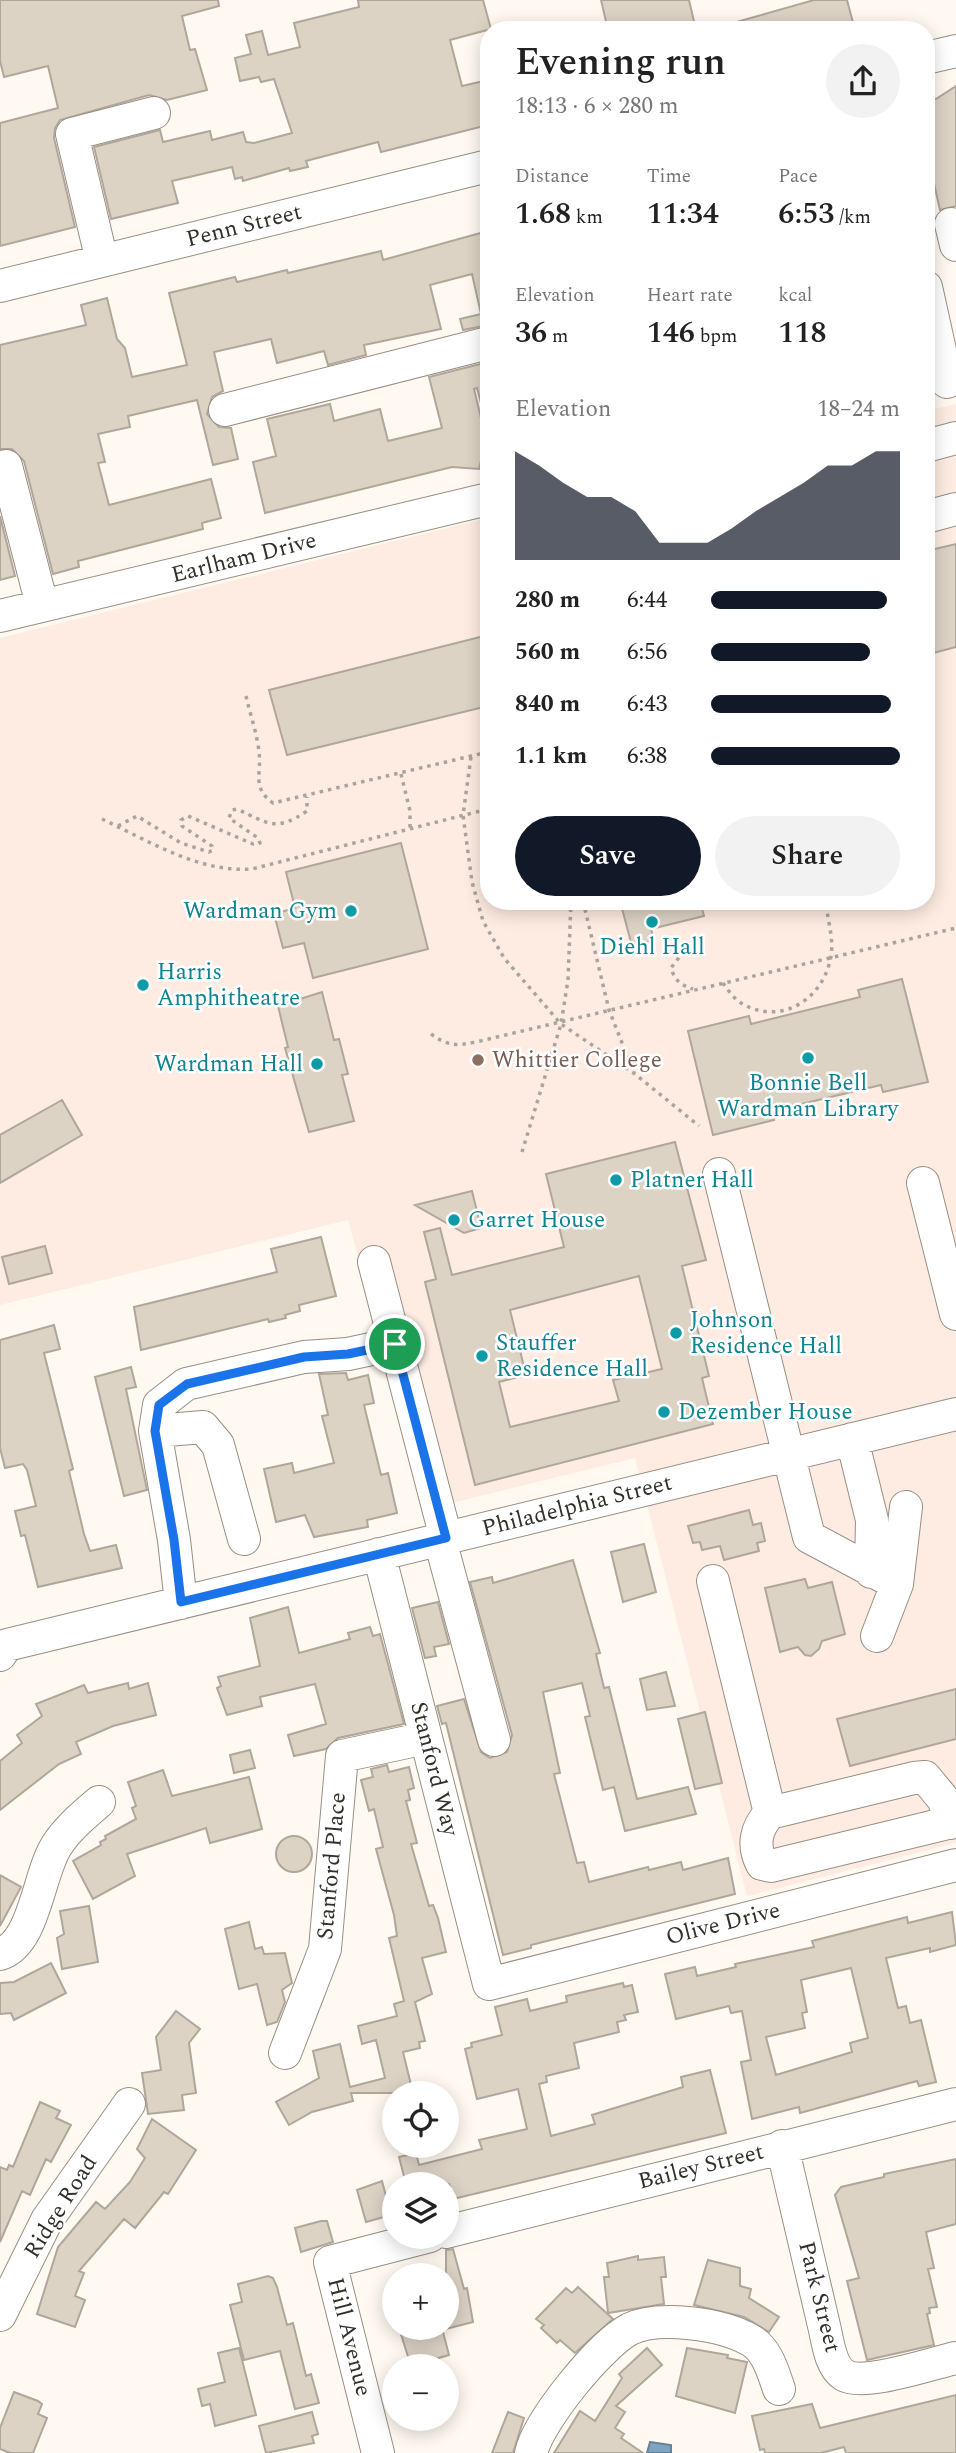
<!DOCTYPE html>
<html lang="en">
<head>
<meta charset="utf-8">
<style>
  :root { --surface:#fff; --page:#f2f2f2; --text:#222; --muted:#767676; --accent:#111827 }
  body { margin:0; font-family:Spectral,serif; background:var(--page); color:var(--text); height:100vh; display:flex; flex-direction:column; font-size:26px; white-space:nowrap }
  * { box-sizing:border-box; margin:0 }
  p { font-size:23px; color:var(--muted) }
  .icon { flex:none; width:38px; height:38px; fill:none; stroke:currentColor; stroke-width:2; stroke-linecap:round; stroke-linejoin:round }
  .map { position:relative; flex:1; overflow:hidden }
  .drawer { position:absolute; left:480px; top:21px; width:455px; height:889px; display:flex; flex-direction:column; background:var(--surface); border-radius:28px; box-shadow:0 4px 18px #0003 }
  .drawer>* { flex:none }
  .fabs { position:absolute; left:382px; top:2081px; display:grid; gap:14px }
  .fabs a { display:grid; place-items:center; width:77px; height:77px; border-radius:50%; background:var(--surface); box-shadow:0 4px 18px #0003; font-size:35px }
  .pin { position:absolute; display:grid; place-items:center; width:60px; height:60px; color:#fff; margin:-30px; border:4px solid #fff; border-radius:50%; box-shadow:0 2px 7px #0007 }
  .round { display:grid; place-items:center; flex:none; width:74px; height:74px; border-radius:37px; background:var(--page) }
  .headline { display:flex; align-items:center; justify-content:space-between; height:119px; padding:0 35px }
  h1 { font-size:38px; font-weight:600; line-height:52px }
  .figures { display:grid; grid-template-columns:repeat(3,1fr); gap:10px; height:119px; padding:7px 35px }
  .figures div { display:grid; align-content:center }
  .figures b { font-size:30px; font-weight:600 }
  .figures small { font-size:19px; font-weight:400 }
  .figures p { font-size:19px }
  .chart { height:196px; padding:14px 35px }
  .chart p { display:flex; justify-content:space-between }
  .chart svg { width:100%; height:126px; margin-top:7px; fill:var(--accent); opacity:.7 }
  .action { display:flex; gap:14px; margin-top:auto; padding:14px 35px }
  .action a { flex:1; height:80px; border-radius:42px; background:var(--accent); color:#fff; font-size:28px; font-weight:600; line-height:80px; text-align:center }
  .action a+a { background:var(--page); color:var(--text) }
  ul { padding:0 35px; list-style:none; font-size:23px }
  li { display:grid; grid-template-columns:112px 84px 1fr; align-items:center; height:52px }
  li i { height:18px; border-radius:9px; background:var(--accent) }
  .map>svg:first-child { display:block }
</style>
</head>
<body>
<div class="map">
<svg width="956" height="2453" viewBox="0 0 956 2453">
  <rect width="100%" height="100%" fill="#fff9f1"/>
  <path fill="#feece2" d="M 956,404 L 956,1843 L 747,1896 L 635,1458 L 427,1509 L 348,1220 L 0,1305 L 0,638 L 488,518 L 488,901 L 926,901 L 926,411 Z"/>
  <path fill="#7da5c1" stroke="#678294" stroke-width="2" d="M 650,2442 L 671,2445 L 671,2453 L 647,2453 Z"/>
  <path fill="#dcd3c5" stroke="#b0a79a" stroke-width="2" fill-rule="evenodd" d="M 0,0 L 218,0 L 219,6 L 182,16 L 190,50 L 195,49 L 207,90 L 167,100 L 149,95 L 60,120 L 55,128 L 54,138 L 75,227 L 0,246 L 0,123 L 58,108 L 48,66 L 4,77 L 0,61 Z
    M 358,0 L 483,0 L 491,29 L 450,40 L 462,86 L 488,80 L 488,125 L 381,152 L 378,142 L 306,161 L 308,167 L 290,171 L 289,168 L 243,181 L 242,177 L 235,179 L 232,167 L 172,181 L 178,203 L 111,219 L 94,147 L 160,130 L 163,142 L 210,131 L 212,140 L 243,132 L 246,142 L 254,143 L 292,133 L 274,79 L 261,82 L 259,77 L 240,81 L 235,58 L 251,54 L 246,35 L 262,31 L 268,55 L 300,47 L 294,23 L 359,7 Z
    M 601,0 L 689,0 L 696,30 L 608,30 Z
    M 814,0 L 847,0 L 855,30 L 734,30 L 733,23 Z
    M 956,86 L 956,206 L 940,210 L 930,166 L 926,161 L 926,98 L 936,99 Z
    M 484,232 L 488,248 L 488,325 L 463,330 L 460,319 L 481,314 L 472,274 L 430,285 L 441,329 L 364,345 L 366,355 L 328,365 L 324,351 L 277,363 L 271,339 L 214,352 L 223,391 L 212,397 L 207,414 L 219,427 L 231,428 L 238,459 L 213,465 L 197,400 L 128,416 L 130,427 L 98,434 L 105,462 L 98,463 L 109,505 L 211,479 L 221,518 L 202,523 L 203,529 L 78,561 L 79,567 L 53,574 L 24,461 L 12,449 L 0,449 L 0,345 L 86,325 L 81,305 L 107,298 L 117,339 L 125,348 L 132,377 L 187,365 L 169,293 L 235,277 L 237,282 L 287,270 L 288,273 L 381,251 L 383,260 Z
    M 488,362 L 488,406 L 482,407 L 477,388 L 474,389 L 488,447 L 488,455 L 482,457 L 479,469 L 452,467 L 265,513 L 253,462 L 276,456 L 267,419 L 330,404 L 334,421 L 380,409 L 388,441 L 442,428 L 429,377 Z
    M 0,516 L 15,576 L 0,580 Z
    M 956,544 L 956,647 L 926,655 L 926,551 Z
    M 488,635 L 488,706 L 287,755 L 269,690 Z
    M 401,843 L 428,949 L 313,978 L 304,943 L 283,948 L 274,914 L 295,908 L 286,872 Z
    M 620,901 L 700,901 L 704,916 L 651,929 L 654,940 L 632,946 Z
    M 902,979 L 928,1082 L 883,1092 L 881,1085 L 772,1111 L 774,1120 L 713,1135 L 688,1031 L 749,1016 L 751,1024 L 860,997 L 858,990 Z
    M 322,992 L 334,1040 L 339,1039 L 348,1074 L 342,1075 L 354,1121 L 309,1132 L 285,1048 L 288,1047 L 278,1006 Z
    M 62,1100 L 82,1135 L 0,1183 L 0,1135 Z
    M 675,1142 L 706,1260 L 682,1266 L 709,1376 L 702,1378 L 713,1424 L 475,1485 L 425,1282 L 436,1279 L 424,1232 L 440,1228 L 452,1275 L 564,1247 L 546,1174 ZM 639,1276 L 662,1369 L 613,1380 L 619,1401 L 510,1427 L 499,1382 L 526,1375 L 510,1310 Z
    M 472,1191 L 481,1228 L 464,1233 L 415,1205 Z
    M 321,1237 L 336,1296 L 299,1305 L 300,1311 L 285,1315 L 286,1318 L 269,1322 L 268,1319 L 141,1350 L 134,1307 L 277,1272 L 271,1249 Z
    M 45,1246 L 52,1273 L 9,1284 L 2,1257 Z
    M 54,1325 L 60,1349 L 44,1353 L 73,1469 L 69,1471 L 84,1534 L 90,1551 L 116,1545 L 122,1568 L 38,1587 L 25,1535 L 21,1536 L 15,1511 L 36,1506 L 27,1470 L 23,1464 L 5,1468 L 0,1448 L 0,1340 Z
    M 131,1367 L 136,1387 L 126,1389 L 147,1490 L 124,1496 L 95,1377 Z
    M 346,1373 L 348,1380 L 368,1375 L 374,1403 L 364,1405 L 381,1475 L 388,1473 L 397,1513 L 367,1520 L 368,1527 L 314,1537 L 305,1515 L 276,1522 L 264,1469 L 292,1463 L 294,1473 L 334,1463 L 322,1416 L 328,1415 L 319,1374 Z
    M 749,1510 L 753,1525 L 761,1523 L 765,1541 L 757,1543 L 759,1551 L 724,1560 L 720,1546 L 702,1550 L 700,1542 L 693,1543 L 688,1526 Z
    M 644,1544 L 656,1592 L 623,1602 L 611,1552 Z
    M 573,1560 L 600,1653 L 596,1654 L 604,1688 L 609,1687 L 637,1799 L 688,1787 L 696,1814 L 625,1831 L 614,1787 L 603,1790 L 585,1717 L 590,1716 L 582,1683 L 543,1692 L 560,1773 L 554,1774 L 577,1863 L 584,1862 L 589,1882 L 648,1867 L 649,1870 L 681,1862 L 683,1870 L 728,1858 L 735,1894 L 531,1945 L 531,1948 L 503,1955 L 446,1723 L 442,1724 L 437,1706 L 464,1699 L 481,1752 L 490,1758 L 507,1752 L 512,1735 L 470,1582 L 492,1577 L 493,1583 Z
    M 805,1579 L 808,1588 L 832,1582 L 845,1634 L 822,1641 L 819,1649 L 811,1656 L 805,1655 L 798,1647 L 780,1652 L 765,1588 Z
    M 438,1602 L 449,1644 L 434,1647 L 436,1656 L 425,1658 L 412,1608 Z
    M 288,1607 L 299,1653 L 350,1639 L 348,1633 L 370,1627 L 373,1636 L 380,1634 L 404,1724 L 338,1738 L 326,1749 L 294,1756 L 288,1735 L 326,1724 L 315,1684 L 260,1697 L 262,1706 L 227,1715 L 217,1688 L 221,1686 L 218,1677 L 260,1666 L 250,1618 Z
    M 666,1672 L 675,1706 L 647,1710 L 640,1679 Z
    M 128,1683 L 129,1689 L 148,1683 L 156,1715 L 113,1726 L 76,1742 L 81,1754 L 59,1764 L 0,1810 L 0,1761 L 22,1743 L 17,1735 L 42,1716 L 36,1704 L 84,1685 L 88,1693 Z
    M 956,1689 L 956,1739 L 850,1766 L 837,1719 Z
    M 705,1712 L 722,1783 L 695,1789 L 678,1719 Z
    M 250,1750 L 255,1768 L 234,1773 L 230,1755 Z
    M 387,1765 L 389,1772 L 409,1767 L 414,1788 L 408,1790 L 410,1800 L 406,1801 L 417,1843 L 411,1844 L 429,1906 L 433,1905 L 438,1918 L 446,1952 L 422,1958 L 432,1994 L 415,2002 L 425,2041 L 419,2042 L 420,2048 L 403,2052 L 413,2093 L 351,2093 L 353,2101 L 312,2112 L 289,2125 L 276,2102 L 319,2078 L 313,2051 L 340,2044 L 350,2087 L 385,2078 L 376,2040 L 362,2044 L 358,2026 L 397,2016 L 394,2004 L 404,2001 L 389,1938 L 397,1936 L 394,1915 L 376,1849 L 383,1847 L 374,1809 L 369,1811 L 361,1780 L 373,1777 L 371,1769 Z
    M 163,1770 L 172,1796 L 249,1777 L 262,1829 L 210,1843 L 206,1828 L 127,1854 L 135,1876 L 93,1899 L 73,1861 L 101,1845 L 100,1842 L 106,1839 L 105,1836 L 136,1819 L 132,1808 L 136,1806 L 128,1782 Z
    M276 1854a18 18 0 1 1 36 0a18 18 0 1 1-36 0Z
    M 0,1875 L 21,1887 L 0,1926 Z
    M 89,1906 L 98,1962 L 62,1969 L 57,1938 L 64,1934 L 60,1911 Z
    M 952,1912 L 956,1945 L 930,1952 L 930,1948 L 886,1958 L 898,2008 L 906,2006 L 910,2023 L 921,2020 L 936,2082 L 919,2086 L 917,2081 L 800,2113 L 799,2107 L 752,2119 L 741,2062 L 751,2060 L 742,2011 L 731,2013 L 729,2006 L 676,2019 L 665,1974 L 695,1967 L 697,1976 L 736,1967 L 735,1964 L 814,1947 L 812,1941 L 907,1917 L 908,1923 ZM 851,1968 L 868,2038 L 850,2043 L 852,2052 L 776,2075 L 766,2037 L 805,2028 L 802,2013 L 807,2012 L 801,1980 Z
    M 249,1922 L 255,1949 L 262,1947 L 264,1954 L 285,1953 L 292,1983 L 282,1990 L 285,2002 L 277,2022 L 267,2025 L 257,1984 L 239,1989 L 225,1929 Z
    M 51,1963 L 66,1993 L 14,2020 L 11,2013 L 0,2014 L 0,1983 L 14,1982 Z
    M 623,1983 L 624,1987 L 632,1985 L 638,2012 L 624,2015 L 626,2020 L 617,2022 L 619,2032 L 574,2043 L 579,2068 L 546,2076 L 547,2082 L 539,2084 L 551,2136 L 595,2124 L 592,2115 L 683,2087 L 681,2077 L 710,2070 L 726,2133 L 453,2199 L 449,2184 L 406,2184 L 399,2157 L 416,2153 L 419,2165 L 482,2149 L 479,2140 L 527,2129 L 518,2089 L 477,2099 L 465,2049 L 472,2047 L 471,2043 L 502,2035 L 495,2007 L 527,1999 L 530,2011 L 567,2002 L 566,1996 Z
    M 176,2011 L 200,2029 L 189,2043 L 196,2093 L 182,2095 L 184,2110 L 148,2114 L 142,2073 L 161,2070 L 156,2037 Z
    M 40,2102 L 60,2111 L 56,2118 L 71,2125 L 51,2162 L 46,2159 L 30,2195 L 22,2191 L 0,2242 L 0,2167 L 7,2170 L 9,2165 L 13,2167 Z
    M 152,2119 L 196,2150 L 168,2194 L 164,2192 L 135,2228 L 124,2219 L 79,2271 L 84,2273 L 75,2296 L 85,2300 L 75,2327 L 37,2314 L 58,2247 L 96,2202 L 105,2209 L 130,2182 L 145,2158 L 137,2149 Z
    M 956,2159 L 956,2224 L 926,2232 L 934,2268 L 928,2269 L 937,2307 L 929,2308 L 930,2313 L 927,2314 L 934,2345 L 867,2360 L 847,2281 L 859,2278 L 835,2195 L 841,2187 L 884,2177 L 884,2174 Z
    M 382,2181 L 391,2215 L 366,2222 L 357,2190 Z
    M 321,2221 L 327,2221 L 333,2242 L 301,2252 L 295,2228 Z
    M 453,2249 L 464,2289 L 467,2288 L 473,2322 L 446,2329 L 446,2250 Z
    M 638,2256 L 638,2260 L 664,2257 L 666,2277 L 661,2277 L 664,2304 L 608,2313 L 604,2277 L 609,2277 L 607,2263 Z
    M 708,2260 L 740,2268 L 740,2286 L 751,2289 L 749,2298 L 779,2317 L 769,2332 L 744,2317 L 694,2305 Z
    M 268,2276 L 273,2278 L 277,2287 L 287,2325 L 293,2323 L 306,2376 L 311,2374 L 319,2403 L 295,2409 L 280,2351 L 244,2360 L 230,2305 L 242,2302 L 238,2284 Z
    M 578,2287 L 613,2319 L 575,2353 L 560,2340 L 557,2343 L 541,2328 L 544,2325 L 536,2319 L 566,2288 L 572,2293 Z
    M 399,2328 L 442,2328 L 449,2355 L 432,2360 L 434,2366 L 411,2366 Z
    M 239,2348 L 256,2415 L 215,2426 L 210,2404 L 202,2406 L 198,2389 L 225,2382 L 218,2353 Z
    M 647,2348 L 662,2365 L 616,2406 L 625,2412 L 615,2428 L 624,2434 L 621,2438 L 643,2453 L 554,2453 L 580,2411 L 595,2421 L 622,2378 L 619,2374 Z
    M 687,2348 L 728,2355 L 727,2358 L 747,2362 L 735,2413 L 676,2396 Z
    M 14,2392 L 38,2401 L 42,2404 L 38,2414 L 47,2418 L 33,2453 L 10,2453 L 0,2449 L 0,2428 Z
    M 956,2395 L 956,2453 L 846,2453 L 844,2447 L 821,2453 L 765,2453 L 764,2449 L 760,2450 L 752,2416 L 812,2404 L 820,2428 Z
    M 312,2412 L 318,2434 L 312,2436 L 314,2443 L 266,2453 L 259,2426 Z
    M 508,2412 L 524,2418 L 513,2453 L 492,2453 Z"/>
  <g fill="none" stroke-linecap="round" stroke-linejoin="round">
    <defs>
      <path id="minor" d="M 926,58 L 956,51
        M 951,224 L 956,245
        M 102,261 L 72,134 L 154,113
        M 0,286 L 488,166
        M 926,287 L 947,382
        M 225,410 L 488,343
        M 926,446 L 956,438
        M 6,466 L 42,605
        M 926,517 L 956,509
        M 0,616 L 488,499
        M 719,1174 L 809,1537 L 897,1584 L 877,1636
        M 923,1183 L 956,1314
        M 374,1262 L 446,1538
        M 155,1431 L 203,1427 L 218,1445 L 244,1539
        M 852,1439 L 872,1520 L 871,1572
        M 440,1540 L 494,1740
        M 379,1554 L 489,1984 L 956,1865
        M 713,1581 L 770,1813
        M 897,1584 L 906,1507
        M 181,1603 L 174,1540 L 155,1431 L 159,1405 L 186,1384 L 304,1357 L 348,1354 L 395,1344
        M 0,1655 L 7,1645 L 956,1414
        M 950,1823 L 944,1800 L 925,1777 L 914,1778 L 770,1813 C 756,1828 752,1845 762,1864 L 771,1866 L 956,1821
        M 0,1954 C 35,1943 38,1874 57,1845 C 68,1828 84,1815 99,1802
        M 285,2053 L 325,1949 L 342,1756 L 426,1738
        M 782,2146 L 825,2330 C 828,2344 831,2367 844,2375 C 864,2387 932,2363 956,2358
        M 446,2232 L 956,2104
        M 0,2315 L 47,2220 L 129,2104
        M 378,2453 L 330,2262 L 430,2236
        M 531,2453 C 539,2420 600,2345 630,2329 C 659,2315 722,2324 750,2340 C 767,2349 773,2372 779,2389"/>
    </defs>
    <use href="#minor" stroke="#978f82" stroke-width="34"/>
    <path stroke="#a9a49e" stroke-width="3.5" stroke-dasharray="3.5 5" stroke-linecap="butt" d="M 246,696 C 250,714 257,733 259,752 C 262,773 251,787 273,803 L 488,752
      M 471,757 L 463,815 L 472,882 L 483,921 L 504,958 L 561,1024 L 635,1074 L 699,1126
      M 401,774 L 410,811 L 410,828
      M 102,819 C 149,841 199,873 252,869 L 488,809
      M 118,826 L 137,816 L 181,843 L 209,852 L 213,850 L 212,846 L 182,826 L 181,820 L 188,816 L 253,844 L 260,843 L 258,838 L 229,818 L 232,810 L 237,809 C 269,824 276,832 307,811 L 307,797
      M 583,901 L 609,1010 L 634,1073
      M 684,951 L 671,968 C 675,981 681,985 693,989
      M 723,983 C 728,990 734,999 741,1003 C 781,1027 824,999 831,956 C 834,937 827,920 826,901
      M 431,1034 C 447,1046 457,1046 476,1042 L 956,928
      M 522,1152 L 561,1024 L 568,980 L 571,901"/>
    <use href="#minor" stroke="#fff" stroke-width="32"/>
  </g>
  <g fill="none" stroke-linecap="round" stroke-linejoin="round">
    <defs>
      <path id="route" d="M 395,1344 L 446,1538 L 181,1602 L 174,1540 L 155,1431 L 159,1405 L 187,1384 L 304,1357 L 348,1354 Z"/>
    </defs>
    <use href="#route" stroke="#fff" stroke-width="14"/>
    <use href="#route" stroke="#1a73e8" stroke-width="9"/>
  </g>
  <g fill="#0f9aa8" stroke="#fff" stroke-width="2.5">
    <circle cx="351" cy="911" r="7"/>
    <circle cx="652" cy="922" r="7"/>
    <circle cx="143" cy="985" r="7"/>
    <circle cx="808" cy="1058" r="7"/>
    <circle cx="317" cy="1064" r="7"/>
    <circle cx="616" cy="1180" r="7"/>
    <circle cx="454" cy="1220" r="7"/>
    <circle cx="676" cy="1333" r="7"/>
    <circle cx="482" cy="1356" r="7"/>
    <circle cx="664" cy="1412" r="7"/>
  </g>
  <circle fill="#8d6e63" stroke="#fff" stroke-width="2.5" cx="478" cy="1060" r="7"/>
  <g text-anchor="middle" dominant-baseline="central" stroke-width="5" stroke-linejoin="round" paint-order="stroke">
    <g font-size="23" fill="#33302b" stroke="#fff">
      <text transform="translate(244 226) rotate(-14)">Penn Street</text>
      <text transform="translate(244 558) rotate(-14)">Earlham Drive</text>
      <text transform="translate(577 1506) rotate(-14)">Philadelphia Street</text>
      <text transform="translate(434 1769) rotate(76)">Stanford Way</text>
      <text transform="translate(332 1866) rotate(-85)">Stanford Place</text>
      <text transform="translate(723 1924) rotate(-14)">Olive Drive</text>
      <text transform="translate(701 2167) rotate(-14)">Bailey Street</text>
      <text transform="translate(61 2207) rotate(-58)">Ridge Road</text>
      <text transform="translate(819 2297) rotate(76)">Park Street</text>
      <text transform="translate(349 2337) rotate(76)">Hill Avenue</text>
    </g>
    <g font-size="23" fill="#0d838f" stroke="#fff" text-anchor="start">
      <text x="337" y="911" text-anchor="end">Wardman Gym</text>
      <text x="652" y="947" text-anchor="middle">Diehl Hall</text>
      <text x="157" y="972">Harris<tspan x="157" dy="26">Amphitheatre</tspan></text>
      <text x="303" y="1064" text-anchor="end">Wardman Hall</text>
      <text x="808" y="1083" text-anchor="middle">Bonnie Bell<tspan x="808" dy="26">Wardman Library</tspan></text>
      <text x="630" y="1180">Platner Hall</text>
      <text x="468" y="1220">Garret House</text>
      <text x="690" y="1320">Johnson<tspan x="690" dy="26">Residence Hall</tspan></text>
      <text x="496" y="1343">Stauffer<tspan x="496" dy="26">Residence Hall</tspan></text>
      <text x="678" y="1412">Dezember House</text>
    </g>
    <g font-size="23" fill="#785e54" stroke="#fff" text-anchor="start">
      <text x="492" y="1060">Whittier College</text>
    </g>
  </g>
</svg>
<div class="fabs">
<a><svg class="icon" aria-label="locate" viewBox="0 0 24 24"><circle cx="12" cy="12" r="6"/><path d="M12 2v4M12 18v4M2 12h4M18 12h4"/></svg></a>
<a><svg class="icon" aria-label="layers" viewBox="0 0 24 24"><path d="M12 4l9 5-9 5-9-5zM3 14l9 5 9-5"/></svg></a>
<a>+</a>
<a>−</a>
</div>
<div class="pin" style="left:395px;top:1344px;background:#1e9e55"><svg class="icon" aria-label="arrive" viewBox="0 0 24 24"><path d="M6 21V4h12l-3 4 3 4H6"/></svg></div>
<section class="drawer">
<div class="headline"><div><h1>Evening run</h1><p>18:13 · 6 × 280 m</p></div><a class="round"><svg class="icon" aria-label="share" viewBox="0 0 24 24"><path d="M12 15V3M7 8l5-5 5 5M5 13v7h14v-7"/></svg></a></div>
<div class="figures">
<div><p>Distance</p><b>1.68<small> km</small></b></div>
<div><p>Time</p><b>11:34</b></div>
<div><p>Pace</p><b>6:53<small> /km</small></b></div>
</div>
<div class="figures">
<div><p>Elevation</p><b>36<small> m</small></b></div>
<div><p>Heart rate</p><b>146<small> bpm</small></b></div>
<div><p>kcal</p><b>118</b></div>
</div>
<div class="chart"><p><span>Elevation</span>18–24 m</p>
<svg viewBox="0 0 160 44" preserveAspectRatio="none"><path d="M0 44V6L10 11L20 17L30 22L40 22L50 27L60 38L70 38L80 38L90 33L100 27L110 22L120 17L130 11L140 11L150 6L160 6V44z"/></svg>
</div>
<ul>
<li><b>280 m</b>6:44<i style="width:93%"></i></li>
<li><b>560 m</b>6:56<i style="width:84%"></i></li>
<li><b>840 m</b>6:43<i style="width:95%"></i></li>
<li><b>1.1 km</b>6:38<i style="width:100%"></i></li>
</ul>
<div class="action"><a>Save</a><a>Share</a></div>
</section>
</div>
</body>
</html>
